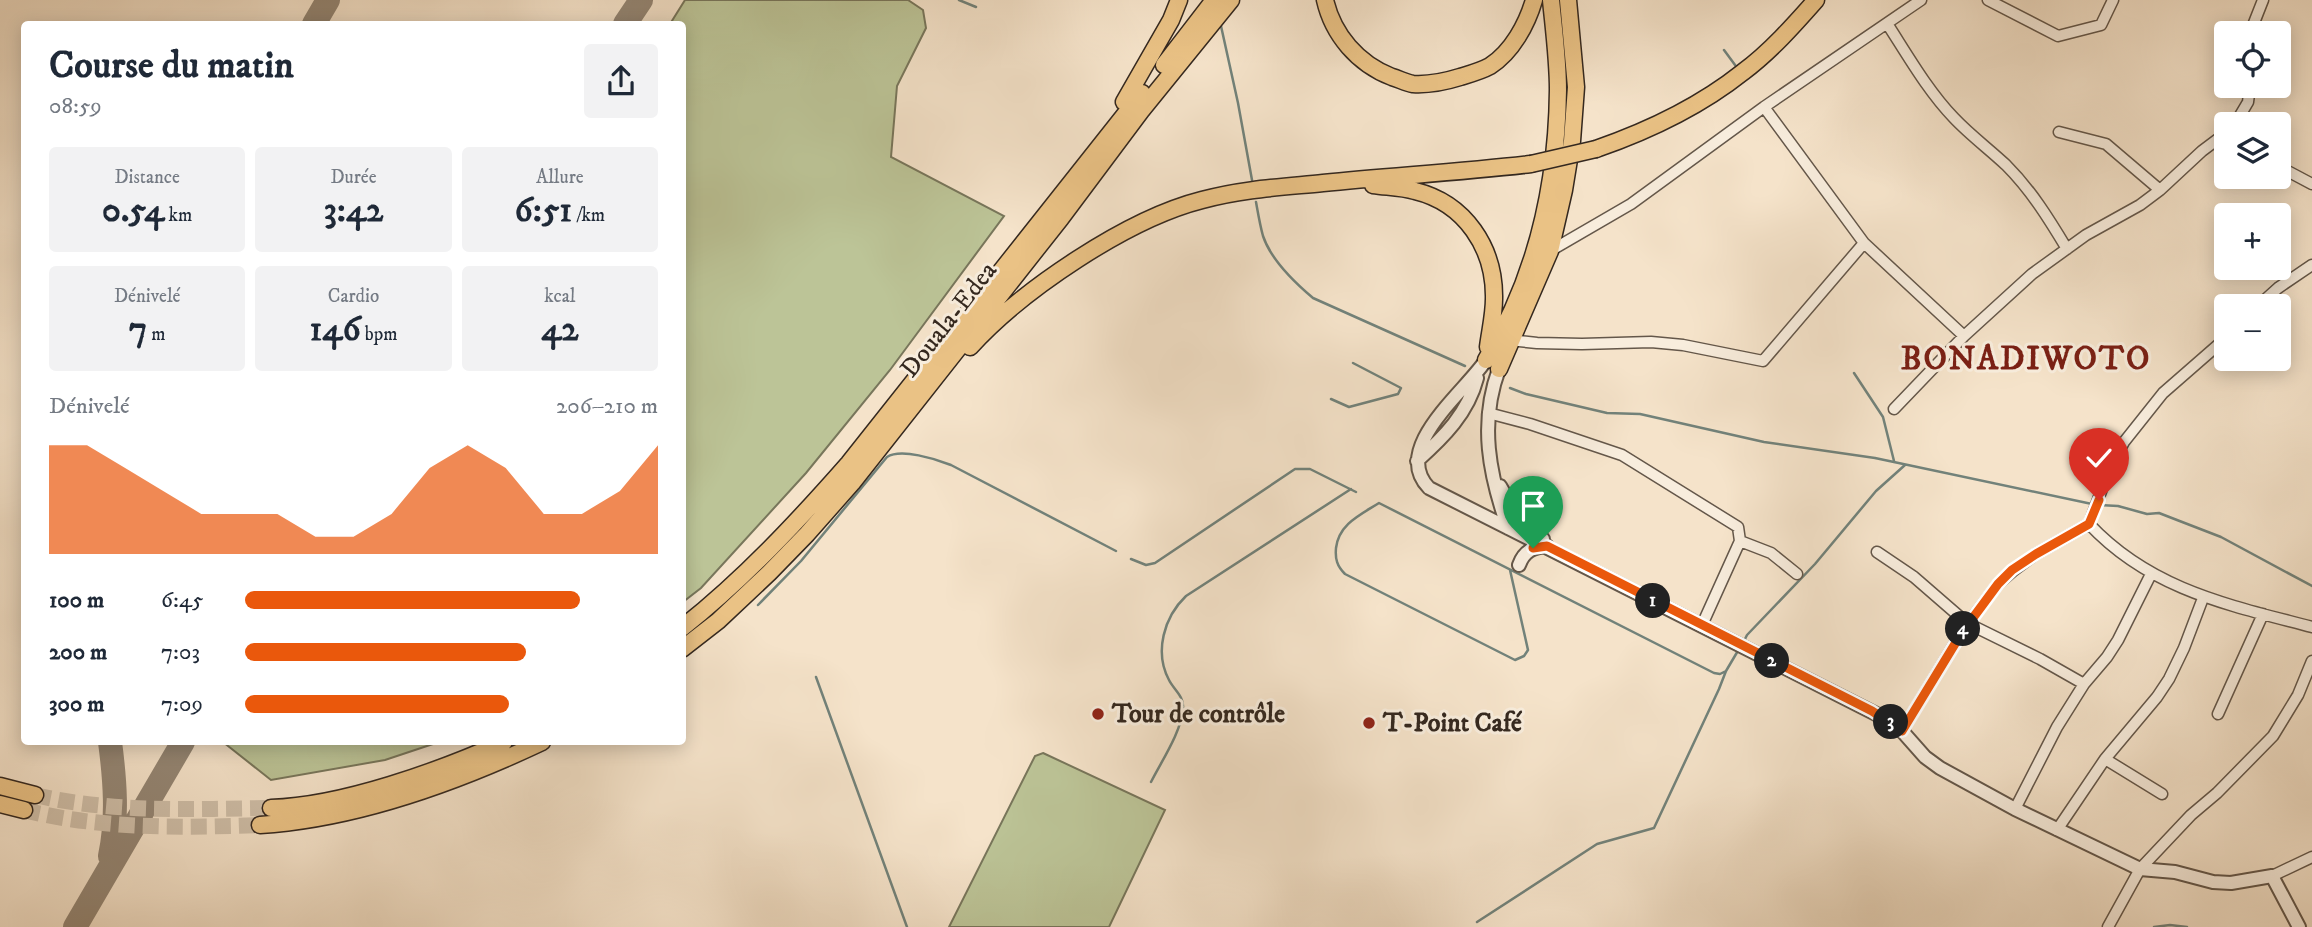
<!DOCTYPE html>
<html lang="fr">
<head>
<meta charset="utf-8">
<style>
  :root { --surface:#fff; --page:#f2f2f3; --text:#1f2937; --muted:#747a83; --accent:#ea580c }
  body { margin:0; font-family:"IM FELL DW Pica",serif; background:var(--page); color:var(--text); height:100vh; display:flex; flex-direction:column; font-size:26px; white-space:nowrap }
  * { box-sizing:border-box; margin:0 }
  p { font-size:23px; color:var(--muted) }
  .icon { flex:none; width:38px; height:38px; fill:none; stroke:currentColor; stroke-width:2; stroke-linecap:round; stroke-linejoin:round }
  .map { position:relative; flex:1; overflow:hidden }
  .drawer { position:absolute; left:21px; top:21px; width:665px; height:724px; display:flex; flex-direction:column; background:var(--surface); border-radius:7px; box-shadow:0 4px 18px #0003 }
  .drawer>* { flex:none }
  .controls { position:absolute; left:2214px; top:21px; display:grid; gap:14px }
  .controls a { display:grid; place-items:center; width:77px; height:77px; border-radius:7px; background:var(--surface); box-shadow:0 4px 18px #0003; font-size:35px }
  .pin { position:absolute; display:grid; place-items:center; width:60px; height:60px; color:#fff; margin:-72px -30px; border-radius:50% 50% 50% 0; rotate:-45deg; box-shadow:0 0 7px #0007 }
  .pin .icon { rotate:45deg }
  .km { position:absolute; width:35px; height:35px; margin:-18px; border-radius:50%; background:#222; color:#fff; font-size:19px; line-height:35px; text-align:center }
  .round { display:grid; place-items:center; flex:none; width:74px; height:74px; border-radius:7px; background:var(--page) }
  .overview { display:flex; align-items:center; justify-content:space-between; height:119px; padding:0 28px }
  h1 { font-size:38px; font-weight:800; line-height:52px }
  .figures { display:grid; grid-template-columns:repeat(3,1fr); gap:10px; height:119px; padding:7px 28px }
  .figures div { display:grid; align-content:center; border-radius:7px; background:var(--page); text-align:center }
  .figures b { font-size:35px; font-weight:800 }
  .figures small { font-size:19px; font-weight:400 }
  .figures p { font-size:19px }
  .chart { height:196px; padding:14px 28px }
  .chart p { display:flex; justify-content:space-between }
  .chart svg { width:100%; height:126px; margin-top:7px; fill:var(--accent); opacity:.7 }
  ul { padding:0 28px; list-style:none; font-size:23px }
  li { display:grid; grid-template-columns:112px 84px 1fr; align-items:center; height:52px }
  li i { height:18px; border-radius:9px; background:var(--accent) }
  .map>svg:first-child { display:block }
</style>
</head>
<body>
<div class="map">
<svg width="2312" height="927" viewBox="0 0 2312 927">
  <rect width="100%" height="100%" fill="#f5e3ca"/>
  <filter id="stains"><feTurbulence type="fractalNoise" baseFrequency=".00286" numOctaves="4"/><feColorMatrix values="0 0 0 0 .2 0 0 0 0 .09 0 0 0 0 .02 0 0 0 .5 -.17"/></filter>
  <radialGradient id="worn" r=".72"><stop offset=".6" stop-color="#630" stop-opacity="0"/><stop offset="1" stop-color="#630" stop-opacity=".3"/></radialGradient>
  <path fill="#bcc497" stroke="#78765b" stroke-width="2" d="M 685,0 L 908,0 L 923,10 L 926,28 L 897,86 L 891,157 L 1004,216 L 890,370 L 806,473 L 701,588 L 683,602 L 682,24 L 670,24 Z
    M 223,742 L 439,742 L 385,760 L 271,780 Z
    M 1043,753 L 1165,810 L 1109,927 L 949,927 L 1035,756 Z"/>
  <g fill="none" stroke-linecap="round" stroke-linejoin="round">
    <path stroke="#72827a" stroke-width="2.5" d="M 959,0 L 976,7
      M 1221,26 L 1238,103 L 1252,180
      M 1724,50 L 1738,69
      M 2278,172 L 2280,173
      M 1256,202 C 1258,213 1260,225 1263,236 C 1271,260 1294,282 1313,298 L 1465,366
      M 1854,373 L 1883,417 L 1894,461
      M 1510,388 L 1526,394 L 1607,413 L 1640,414 L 1764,442 L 1875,458 L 2092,504
      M 1331,399 L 1349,407 L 1398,394 L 1401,388 L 1353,363
      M 2099,505 L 2118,506 L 2147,514 L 2159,513 L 2177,520 L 2221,537 L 2312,586
      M 1131,559 L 1146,565 L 1155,563 L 1295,469 L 1310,469 L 1356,492
      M 1510,570 L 1528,650 L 1524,656 L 1515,660 L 1345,574 C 1337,566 1335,559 1336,548 C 1339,524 1360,515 1379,503 L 1714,673 L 1720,674 L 1726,671
      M 758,605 L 801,561 L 887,457 C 901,448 936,459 951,465 L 1116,551
      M 1743,643 L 1747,635 L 1815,564 L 1876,491 L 1905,465
      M 816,677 L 907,927
      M 1151,782 C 1161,762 1182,731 1183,708 C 1184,696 1174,690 1169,680 C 1154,652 1164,617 1186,596 L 1351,489
      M 1477,922 L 1597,844 L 1654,828 L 1719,689 L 1726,671 L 1739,649
      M 2154,927 L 2170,925 L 2187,927"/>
    <path stroke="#948674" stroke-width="24" d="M 314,24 L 328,0
      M 625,24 L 641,0
      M 110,742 C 115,780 118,818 110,856
      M 75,927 L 183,742"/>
    <path stroke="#cebea8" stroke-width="16" stroke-dasharray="16 8" stroke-linecap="butt" d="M 35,795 C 112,813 192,809 271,808
      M 24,810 C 100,829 182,828 260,825"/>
    <defs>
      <path id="minor" d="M 1988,0 L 2058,36 L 2101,25 L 2113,0
        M 1888,25 C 1908,56 1928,91 1954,118 C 1970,135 1989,149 2006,165 C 2031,190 2049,219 2067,249
        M 2250,33 L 2263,0
        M 1764,107 L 1864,243 L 1964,336
        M 2235,124 L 2248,102 L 2250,86
        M 2059,132 L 2106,144 L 2160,190
        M 2278,166 L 2312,184
        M 1550,251 L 1631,204 L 1764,107 L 1921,0
        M 2258,306 L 2278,288 L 2312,265
        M 1509,340 L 1537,343 L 1582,344 L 1651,342 L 1683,345 L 1763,361 L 1864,243
        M 1894,409 L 1964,336 L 2032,274 L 2086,235 L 2140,205 L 2160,190 L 2202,151 L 2226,133
        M 1488,413 L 1530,424 L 1622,455 L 1738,527 L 1740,541 L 1702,625
        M 2089,524 C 2151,590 2229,605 2312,627
        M 1740,541 L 1771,553 L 1797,574
        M 1877,552 L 1914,577 L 1967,623 L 2040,659 L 2084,684
        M 2218,714 L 2263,614
        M 1902,731 L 1961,633 L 1998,584 L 2013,571 L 2036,554 L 2089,524 L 2109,470 L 2124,442 L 2163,393 L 2226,338
        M 2105,759 L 2162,794
        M 2015,809 L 2057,727 L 2084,684 L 2107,657 L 2118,640 L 2151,574
        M 2057,830 L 2105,759 L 2157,697 L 2169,679 L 2184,648 L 2203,598
        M 2272,876 L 2312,857
        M 2108,927 L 2140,869 L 2191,815 L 2217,793 L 2273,736 L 2298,695 L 2312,661"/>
      <path id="tertiary" d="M 1486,360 C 1465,392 1390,448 1429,488 L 1888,720 L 1902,731 L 1925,757 L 1940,768 L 2015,809 L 2140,869 L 2175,872 L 2213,882 L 2231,883 L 2272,876 L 2299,927
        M 1499,369 C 1479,423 1489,474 1508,528
        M 1417,461 C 1444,437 1468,413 1477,378
        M 1500,486 L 1512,507 L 1543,539
        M 1519,565 C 1524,551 1533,547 1547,546"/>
      <path id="trunk" d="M 1325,0 C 1333,35 1358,64 1392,77 C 1399,79 1406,83 1413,84 C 1430,85 1444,82 1460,77 C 1470,74 1481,71 1490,66 C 1512,52 1527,24 1534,0
        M 1164,65 L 1214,0
        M 1124,102 L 1171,20 L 1179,0
        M 1596,149 C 1648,131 1699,107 1743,72 C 1770,52 1794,25 1816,0
        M 1373,185 C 1387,187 1402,187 1415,191 C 1465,203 1495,248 1494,299 C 1494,315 1490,331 1488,347
        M 970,347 C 1022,290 1127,219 1202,200 C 1242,189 1283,187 1323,183 C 1393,176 1462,172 1531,164
        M 1486,360 C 1536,278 1557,185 1558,90 C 1558,60 1554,30 1551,0
        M 1499,369 L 1550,251 L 1564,190 L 1572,141 L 1576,87 L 1568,0
        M 682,628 C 744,579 798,521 849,463 L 1142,93
        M 682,649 L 718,621 L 769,573 L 807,534 L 852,483 L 1061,218 L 1141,111 L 1231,0
        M 0,786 L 35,795
        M 0,804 L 24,810
        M 271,808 C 342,806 439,771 504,742
        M 260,825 C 355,819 457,782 542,742"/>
    </defs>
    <use href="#minor" stroke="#64574a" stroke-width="13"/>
    <use href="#tertiary" stroke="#64574a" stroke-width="16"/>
    <use href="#trunk" stroke="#34281f" stroke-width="19"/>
    <use href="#minor" stroke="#f8eddd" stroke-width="10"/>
    <use href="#tertiary" stroke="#f8eddd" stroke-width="12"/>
    <use href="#trunk" stroke="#eac285" stroke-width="16"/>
    <defs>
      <path id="trunk-bridge" d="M 1531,164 L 1596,149"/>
    </defs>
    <use href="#trunk-bridge" stroke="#34281f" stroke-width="19" stroke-linecap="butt"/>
    <use href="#trunk-bridge" stroke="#eac285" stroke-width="16"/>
  </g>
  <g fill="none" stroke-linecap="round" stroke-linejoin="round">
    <defs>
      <path id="route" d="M 1533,548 L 1547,546 L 1872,711 L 1902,731 L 1961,634 L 1998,584 L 2012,570 L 2036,554 L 2089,524 L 2099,500"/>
    </defs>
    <use href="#route" stroke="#fff" stroke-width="14"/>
    <use href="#route" stroke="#ea580c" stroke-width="9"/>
  </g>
  <g fill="#8f2418" stroke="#f8eddd" stroke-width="2.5">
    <circle cx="1098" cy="714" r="7"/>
    <circle cx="1369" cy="723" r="7"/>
  </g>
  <g text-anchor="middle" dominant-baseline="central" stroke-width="6" stroke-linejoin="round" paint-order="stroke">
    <g font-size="26" fill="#34281f" stroke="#f8eddd">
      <text transform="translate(949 320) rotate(-52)">Douala-Edea</text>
    </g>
    <g font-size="26" font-weight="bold" fill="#34281f" stroke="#f8eddd" text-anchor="start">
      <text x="1112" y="714">Tour de contrôle</text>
      <text x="1383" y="723">T-Point Café</text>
    </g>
    <g font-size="33" font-weight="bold" letter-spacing="2" fill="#7a1f14" stroke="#f8eddd">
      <text x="2026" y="359">BONADIWOTO</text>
    </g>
  </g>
  <rect width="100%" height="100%" filter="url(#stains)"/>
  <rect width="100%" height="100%" fill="url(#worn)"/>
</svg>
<div class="controls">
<a><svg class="icon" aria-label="locate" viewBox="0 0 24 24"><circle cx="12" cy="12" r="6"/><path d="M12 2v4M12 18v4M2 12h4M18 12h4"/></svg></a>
<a><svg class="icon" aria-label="layers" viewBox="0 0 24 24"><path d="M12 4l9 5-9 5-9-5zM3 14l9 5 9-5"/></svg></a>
<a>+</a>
<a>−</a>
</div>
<div class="pin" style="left:1533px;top:548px;background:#1e9e55"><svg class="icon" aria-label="arrive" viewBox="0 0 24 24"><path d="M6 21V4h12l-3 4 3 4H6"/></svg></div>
<div class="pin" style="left:2099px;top:500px;background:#d93025"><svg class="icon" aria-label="check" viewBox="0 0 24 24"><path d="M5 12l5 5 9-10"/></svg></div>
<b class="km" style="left:1653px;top:601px">1</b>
<b class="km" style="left:1772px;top:661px">2</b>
<b class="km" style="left:1891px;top:722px">3</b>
<b class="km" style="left:1963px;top:629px">4</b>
<section class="drawer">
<div class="overview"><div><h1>Course du matin</h1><p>08:59</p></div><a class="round"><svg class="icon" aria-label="share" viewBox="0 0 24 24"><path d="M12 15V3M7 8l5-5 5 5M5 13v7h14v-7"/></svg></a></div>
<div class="figures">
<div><p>Distance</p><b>0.54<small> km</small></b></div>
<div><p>Durée</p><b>3:42</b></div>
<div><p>Allure</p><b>6:51<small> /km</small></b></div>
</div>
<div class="figures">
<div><p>Dénivelé</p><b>7<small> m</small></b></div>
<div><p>Cardio</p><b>146<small> bpm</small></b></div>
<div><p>kcal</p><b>42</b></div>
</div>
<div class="chart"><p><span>Dénivelé</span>206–210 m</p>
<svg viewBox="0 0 160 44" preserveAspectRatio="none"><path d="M0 44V6L10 6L20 14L30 22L40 30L50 30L60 30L70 38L80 38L90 30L100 14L110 6L120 14L130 30L140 30L150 22L160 6V44z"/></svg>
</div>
<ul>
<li><b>100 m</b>6:45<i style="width:81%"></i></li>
<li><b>200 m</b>7:03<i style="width:68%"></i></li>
<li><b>300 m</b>7:09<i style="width:64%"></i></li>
</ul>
</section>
</div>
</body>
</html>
